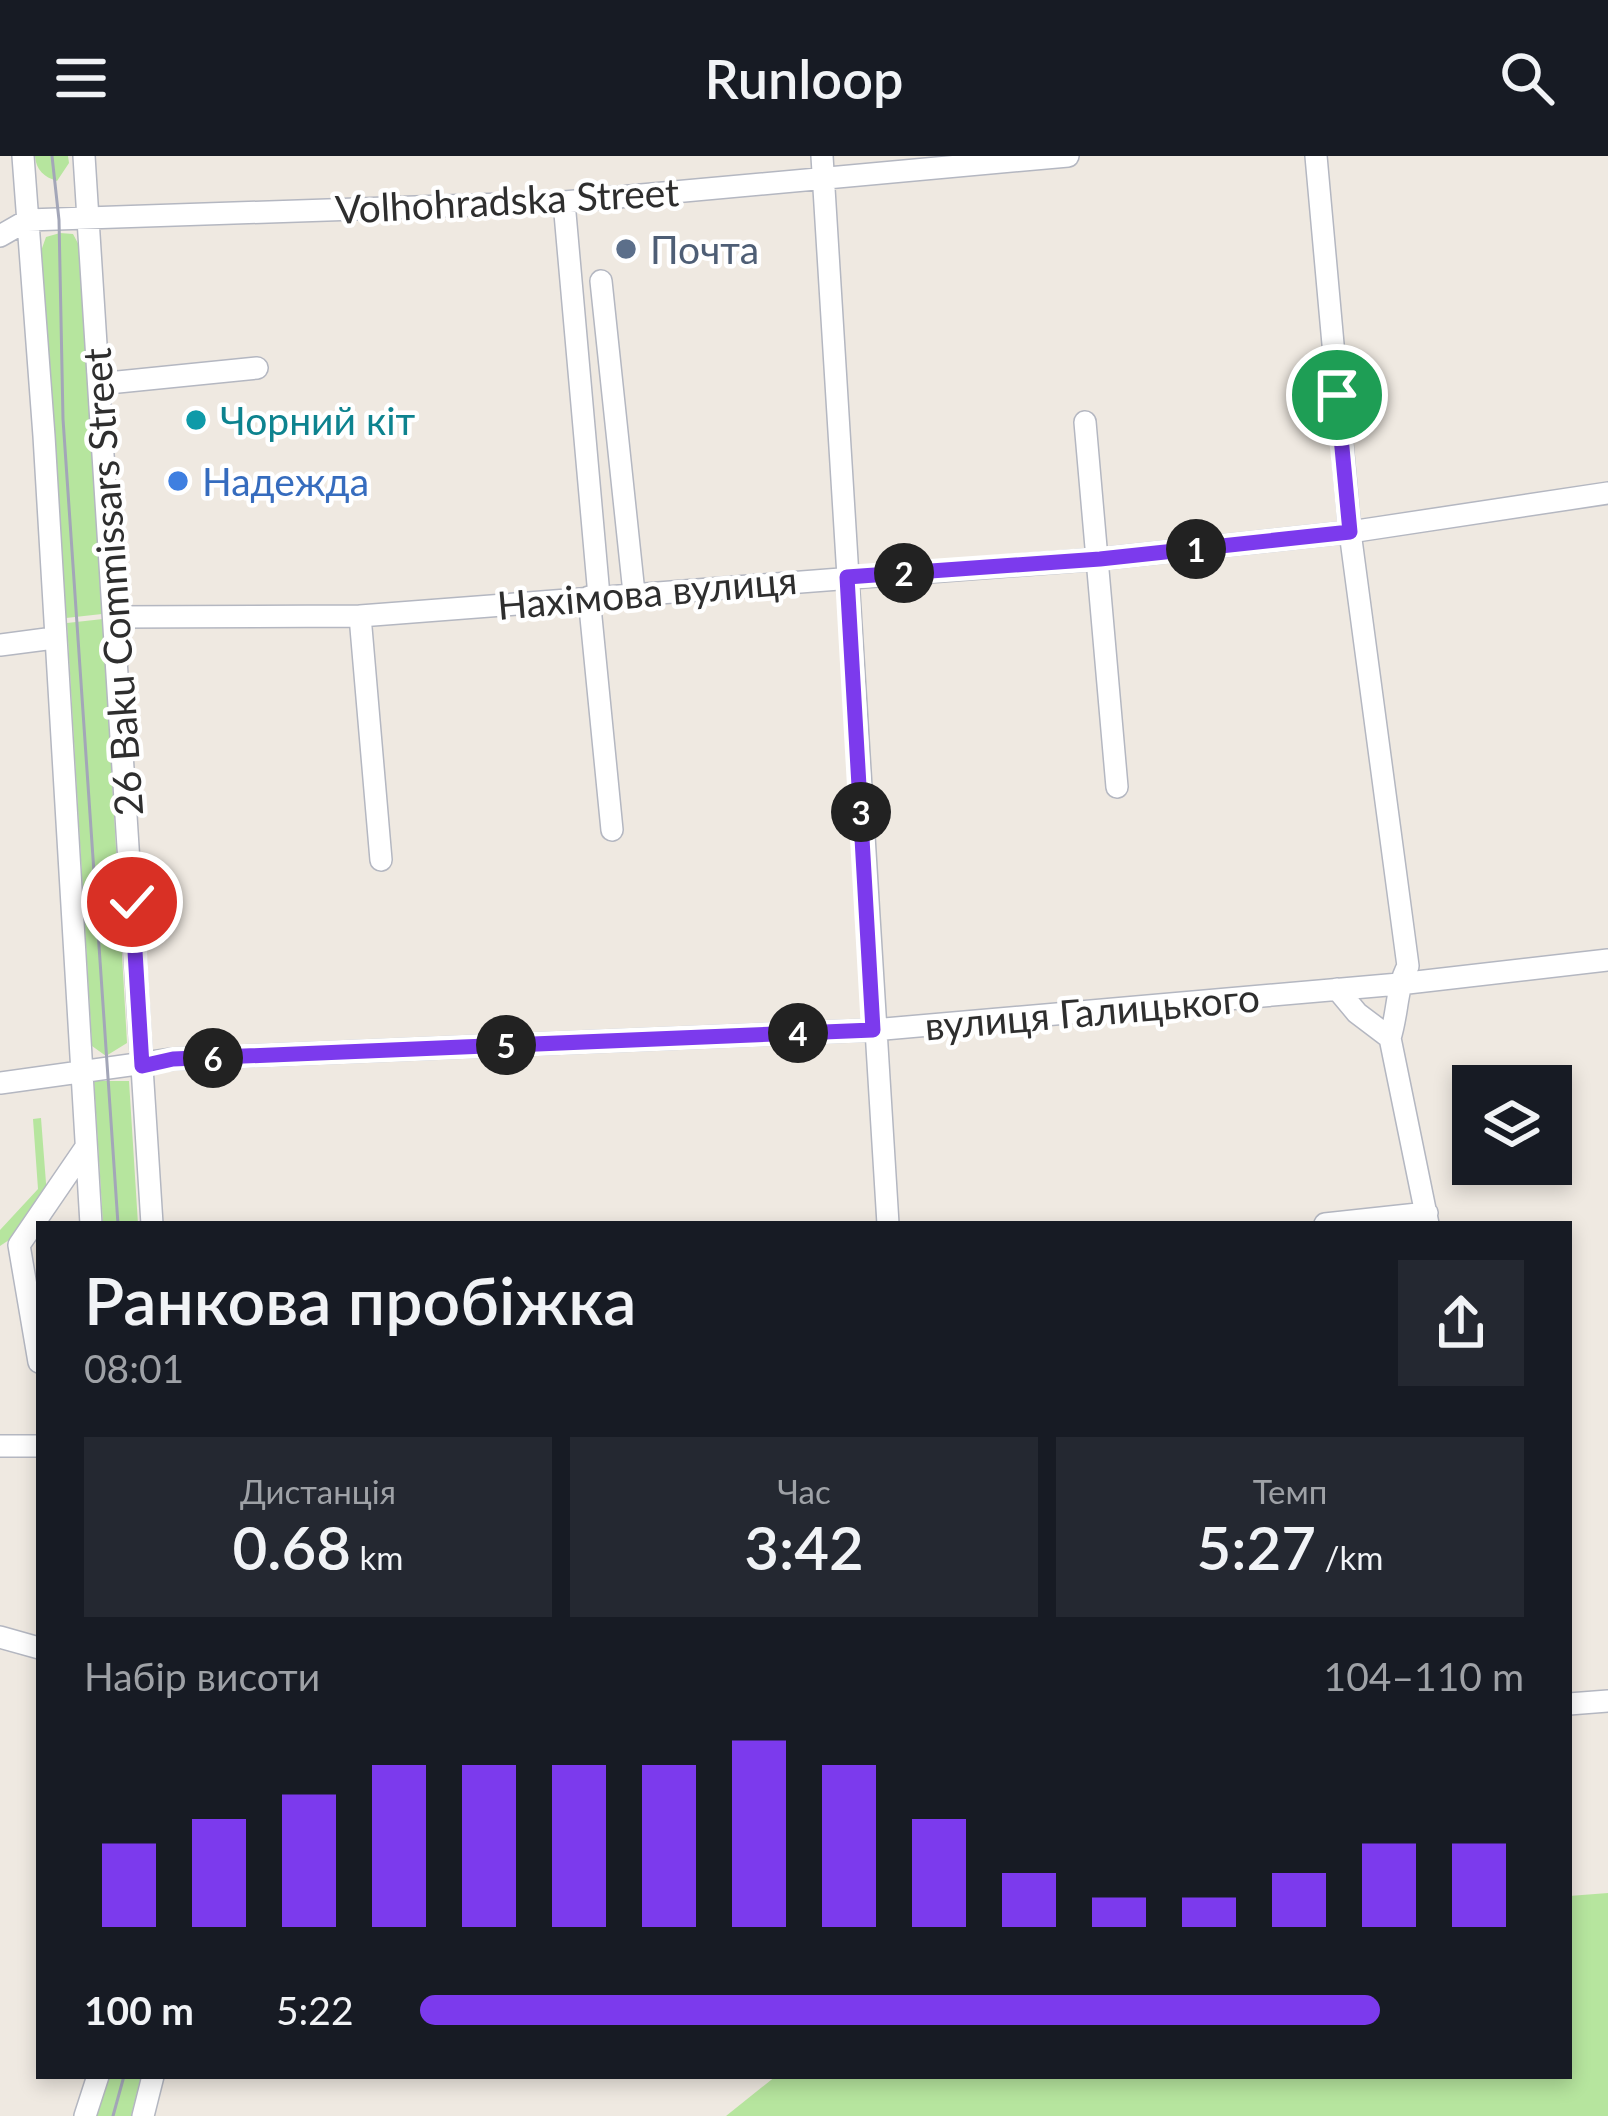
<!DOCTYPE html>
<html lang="uk">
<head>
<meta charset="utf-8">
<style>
  :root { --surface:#171b24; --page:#242831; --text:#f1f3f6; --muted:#9ea1a6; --accent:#7c3aed }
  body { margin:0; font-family:Lato,sans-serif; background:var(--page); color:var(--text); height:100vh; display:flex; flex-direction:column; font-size:45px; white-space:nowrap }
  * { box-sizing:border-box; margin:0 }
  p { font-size:39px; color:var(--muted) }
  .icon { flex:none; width:66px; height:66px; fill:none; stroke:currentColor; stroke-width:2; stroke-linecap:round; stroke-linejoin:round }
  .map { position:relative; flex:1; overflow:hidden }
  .sheet { position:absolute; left:36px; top:1065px; width:1536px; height:858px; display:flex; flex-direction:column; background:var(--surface); border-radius:0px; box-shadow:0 6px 18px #0003 }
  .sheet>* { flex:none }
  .fabs { position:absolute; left:1452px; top:909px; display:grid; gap:24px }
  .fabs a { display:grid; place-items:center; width:120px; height:120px; border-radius:0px; background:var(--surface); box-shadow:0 6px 18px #0003; font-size:60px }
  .pin { position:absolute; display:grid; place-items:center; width:102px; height:102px; color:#fff; margin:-51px; border:6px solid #fff; border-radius:50%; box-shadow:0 3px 12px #0007 }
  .km { position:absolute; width:60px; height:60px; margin:-30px; border-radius:50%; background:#222; color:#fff; font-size:33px; line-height:60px; text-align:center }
  .round { display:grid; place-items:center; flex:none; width:126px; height:126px; border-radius:0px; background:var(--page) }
  .head { display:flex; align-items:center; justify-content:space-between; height:204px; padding:0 48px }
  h1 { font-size:66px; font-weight:600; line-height:90px }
  .stats { display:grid; grid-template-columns:repeat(3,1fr); gap:18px; height:204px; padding:12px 48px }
  .stats div { display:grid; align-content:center; border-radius:0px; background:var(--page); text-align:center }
  .stats b { font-size:60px; font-weight:600 }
  .stats small { font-size:33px; font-weight:400 }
  .stats p { font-size:33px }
  .chart { height:336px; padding:24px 48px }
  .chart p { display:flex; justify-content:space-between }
  .chart svg { width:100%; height:216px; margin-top:12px; stroke:var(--accent); stroke-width:6 }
  ul { padding:0 48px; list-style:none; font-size:39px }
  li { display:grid; grid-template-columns:192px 144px 1fr; align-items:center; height:90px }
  li i { height:30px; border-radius:15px; background:var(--accent) }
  header { display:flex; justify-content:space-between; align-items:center; height:156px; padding:0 48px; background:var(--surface); font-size:54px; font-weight:600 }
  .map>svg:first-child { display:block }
</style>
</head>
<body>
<header><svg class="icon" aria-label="menu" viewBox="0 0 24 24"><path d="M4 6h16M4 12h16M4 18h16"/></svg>Runloop<svg class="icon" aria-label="search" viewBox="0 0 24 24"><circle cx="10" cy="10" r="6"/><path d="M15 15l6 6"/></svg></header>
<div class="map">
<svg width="1608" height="1960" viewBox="0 0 1608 1960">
  <rect width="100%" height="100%" fill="#efe9e1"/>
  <path fill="#b6e59e" d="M 35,0 L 68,0 L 69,7 L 57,25 C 44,21 36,14 35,0 Z
    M 60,77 L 73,78 L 81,93 L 102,458 L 66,462 L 41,95 L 46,81 Z
    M 103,463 L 127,887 L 106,900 L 92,890 L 67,467 Z
    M 94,925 L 129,925 L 138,1068 L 103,1068 Z
    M 41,962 L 47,1040 L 12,1082 L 0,1090 L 0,1074 L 38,1033 L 33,963 Z
    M 1608,1737 L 1608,1960 L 726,1960 L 776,1920 L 1569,1920 L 1569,1740 Z
    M 106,1920 L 141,1920 L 131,1960 L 95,1960 Z"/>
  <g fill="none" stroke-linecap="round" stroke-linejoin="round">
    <defs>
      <path id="minor" d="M 23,0 L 44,280 L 91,1068
        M 84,0 L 152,1068
        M 822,0 L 888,1068
        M 1316,0 L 1350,376 L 1408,810 C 1396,832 1398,857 1390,882 L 1428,1068
        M 564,46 L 599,440
        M 0,80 L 28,64 L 564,46 L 1068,0
        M 601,125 L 634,437
        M 100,225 L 118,226 L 257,212
        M 1085,266 L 1117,631
        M 589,441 L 612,674
        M 360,460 L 381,704
        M 114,461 L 360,460 L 1100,403 L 1350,376 L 1608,337
        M 0,489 L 54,482
        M 1337,833 L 1357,857 L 1390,882
        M 0,927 L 173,903 L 873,874 L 1399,828 L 1608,804
        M 1325,1068 L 1427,1057
        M 39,1206 L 19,1089 L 86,991
        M 0,1290 L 39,1290
        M 0,1481 L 39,1492
        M 1569,1548 L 1608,1545
        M 85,1960 L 98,1920
        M 143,1960 L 153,1920"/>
    </defs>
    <use href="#minor" stroke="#b4b7c1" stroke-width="24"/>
    <use href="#minor" stroke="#fff" stroke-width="21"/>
    <path stroke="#a3a6b8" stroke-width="3" d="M 52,0 L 59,64 L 63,263 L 118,1068
      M 113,1960 L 124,1920"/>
  </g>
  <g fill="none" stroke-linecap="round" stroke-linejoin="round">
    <defs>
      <path id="route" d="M 132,746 L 142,910 L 173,903 L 873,874 L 847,421 L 1100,403 L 1350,376 L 1337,239"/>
    </defs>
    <use href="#route" stroke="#fff" stroke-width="24"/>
    <use href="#route" stroke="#7c3aed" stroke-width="15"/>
  </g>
  <circle fill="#5c6f8a" stroke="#fff" stroke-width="4.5" cx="626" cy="93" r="12"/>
  <circle fill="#0f9aa8" stroke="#fff" stroke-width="4.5" cx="196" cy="264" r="12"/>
  <circle fill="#3f7fe0" stroke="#fff" stroke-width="4.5" cx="178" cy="325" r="12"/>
  <g text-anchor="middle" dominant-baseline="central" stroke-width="9" stroke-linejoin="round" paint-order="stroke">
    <g font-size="39" fill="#2e2e2e" stroke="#fff">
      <text transform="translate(507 44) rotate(-3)">Volhohradska Street</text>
      <text transform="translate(112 426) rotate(-94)">26 Baku Commissars Street</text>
      <text transform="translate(647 436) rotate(-5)">Нахімова вулиця</text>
      <text transform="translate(1092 855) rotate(-5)">вулиця Галицького</text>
    </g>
    <g font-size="39" fill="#4e5e75" stroke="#fff" text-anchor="start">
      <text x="650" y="93">Почта</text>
    </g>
    <g font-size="39" fill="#0d838f" stroke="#fff" text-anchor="start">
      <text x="220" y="264">Чорний кіт</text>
    </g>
    <g font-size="39" fill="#366cbe" stroke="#fff" text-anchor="start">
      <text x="202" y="325">Надежда</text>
    </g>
  </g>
</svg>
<div class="fabs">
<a><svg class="icon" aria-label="layers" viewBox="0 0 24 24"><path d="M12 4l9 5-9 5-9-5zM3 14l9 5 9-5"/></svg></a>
</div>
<div class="pin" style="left:1337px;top:239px;background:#1e9e55"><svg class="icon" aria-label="arrive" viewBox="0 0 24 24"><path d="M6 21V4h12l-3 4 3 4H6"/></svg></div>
<div class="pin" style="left:132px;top:746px;background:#d93025"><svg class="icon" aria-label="check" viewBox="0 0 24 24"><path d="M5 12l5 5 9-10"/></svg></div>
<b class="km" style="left:1196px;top:393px">1</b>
<b class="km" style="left:904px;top:417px">2</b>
<b class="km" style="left:861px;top:656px">3</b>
<b class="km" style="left:798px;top:877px">4</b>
<b class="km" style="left:506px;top:889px">5</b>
<b class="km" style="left:213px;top:902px">6</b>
<section class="sheet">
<div class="head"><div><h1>Ранкова пробіжка</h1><p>08:01</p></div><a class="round"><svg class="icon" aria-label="share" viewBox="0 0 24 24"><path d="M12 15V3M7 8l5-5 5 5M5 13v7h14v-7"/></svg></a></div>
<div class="stats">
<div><p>Дистанція</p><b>0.68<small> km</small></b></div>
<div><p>Час</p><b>3:42</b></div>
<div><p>Темп</p><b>5:27<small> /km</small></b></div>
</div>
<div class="chart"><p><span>Набір висоти</span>104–110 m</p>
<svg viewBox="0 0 160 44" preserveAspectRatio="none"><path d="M5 44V27M15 44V22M25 44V17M35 44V11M45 44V11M55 44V11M65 44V11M75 44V6M85 44V11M95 44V22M105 44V33M115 44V38M125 44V38M135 44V33M145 44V27M155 44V27"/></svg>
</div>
<ul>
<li><b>100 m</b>5:22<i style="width:87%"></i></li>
</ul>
</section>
</div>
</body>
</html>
